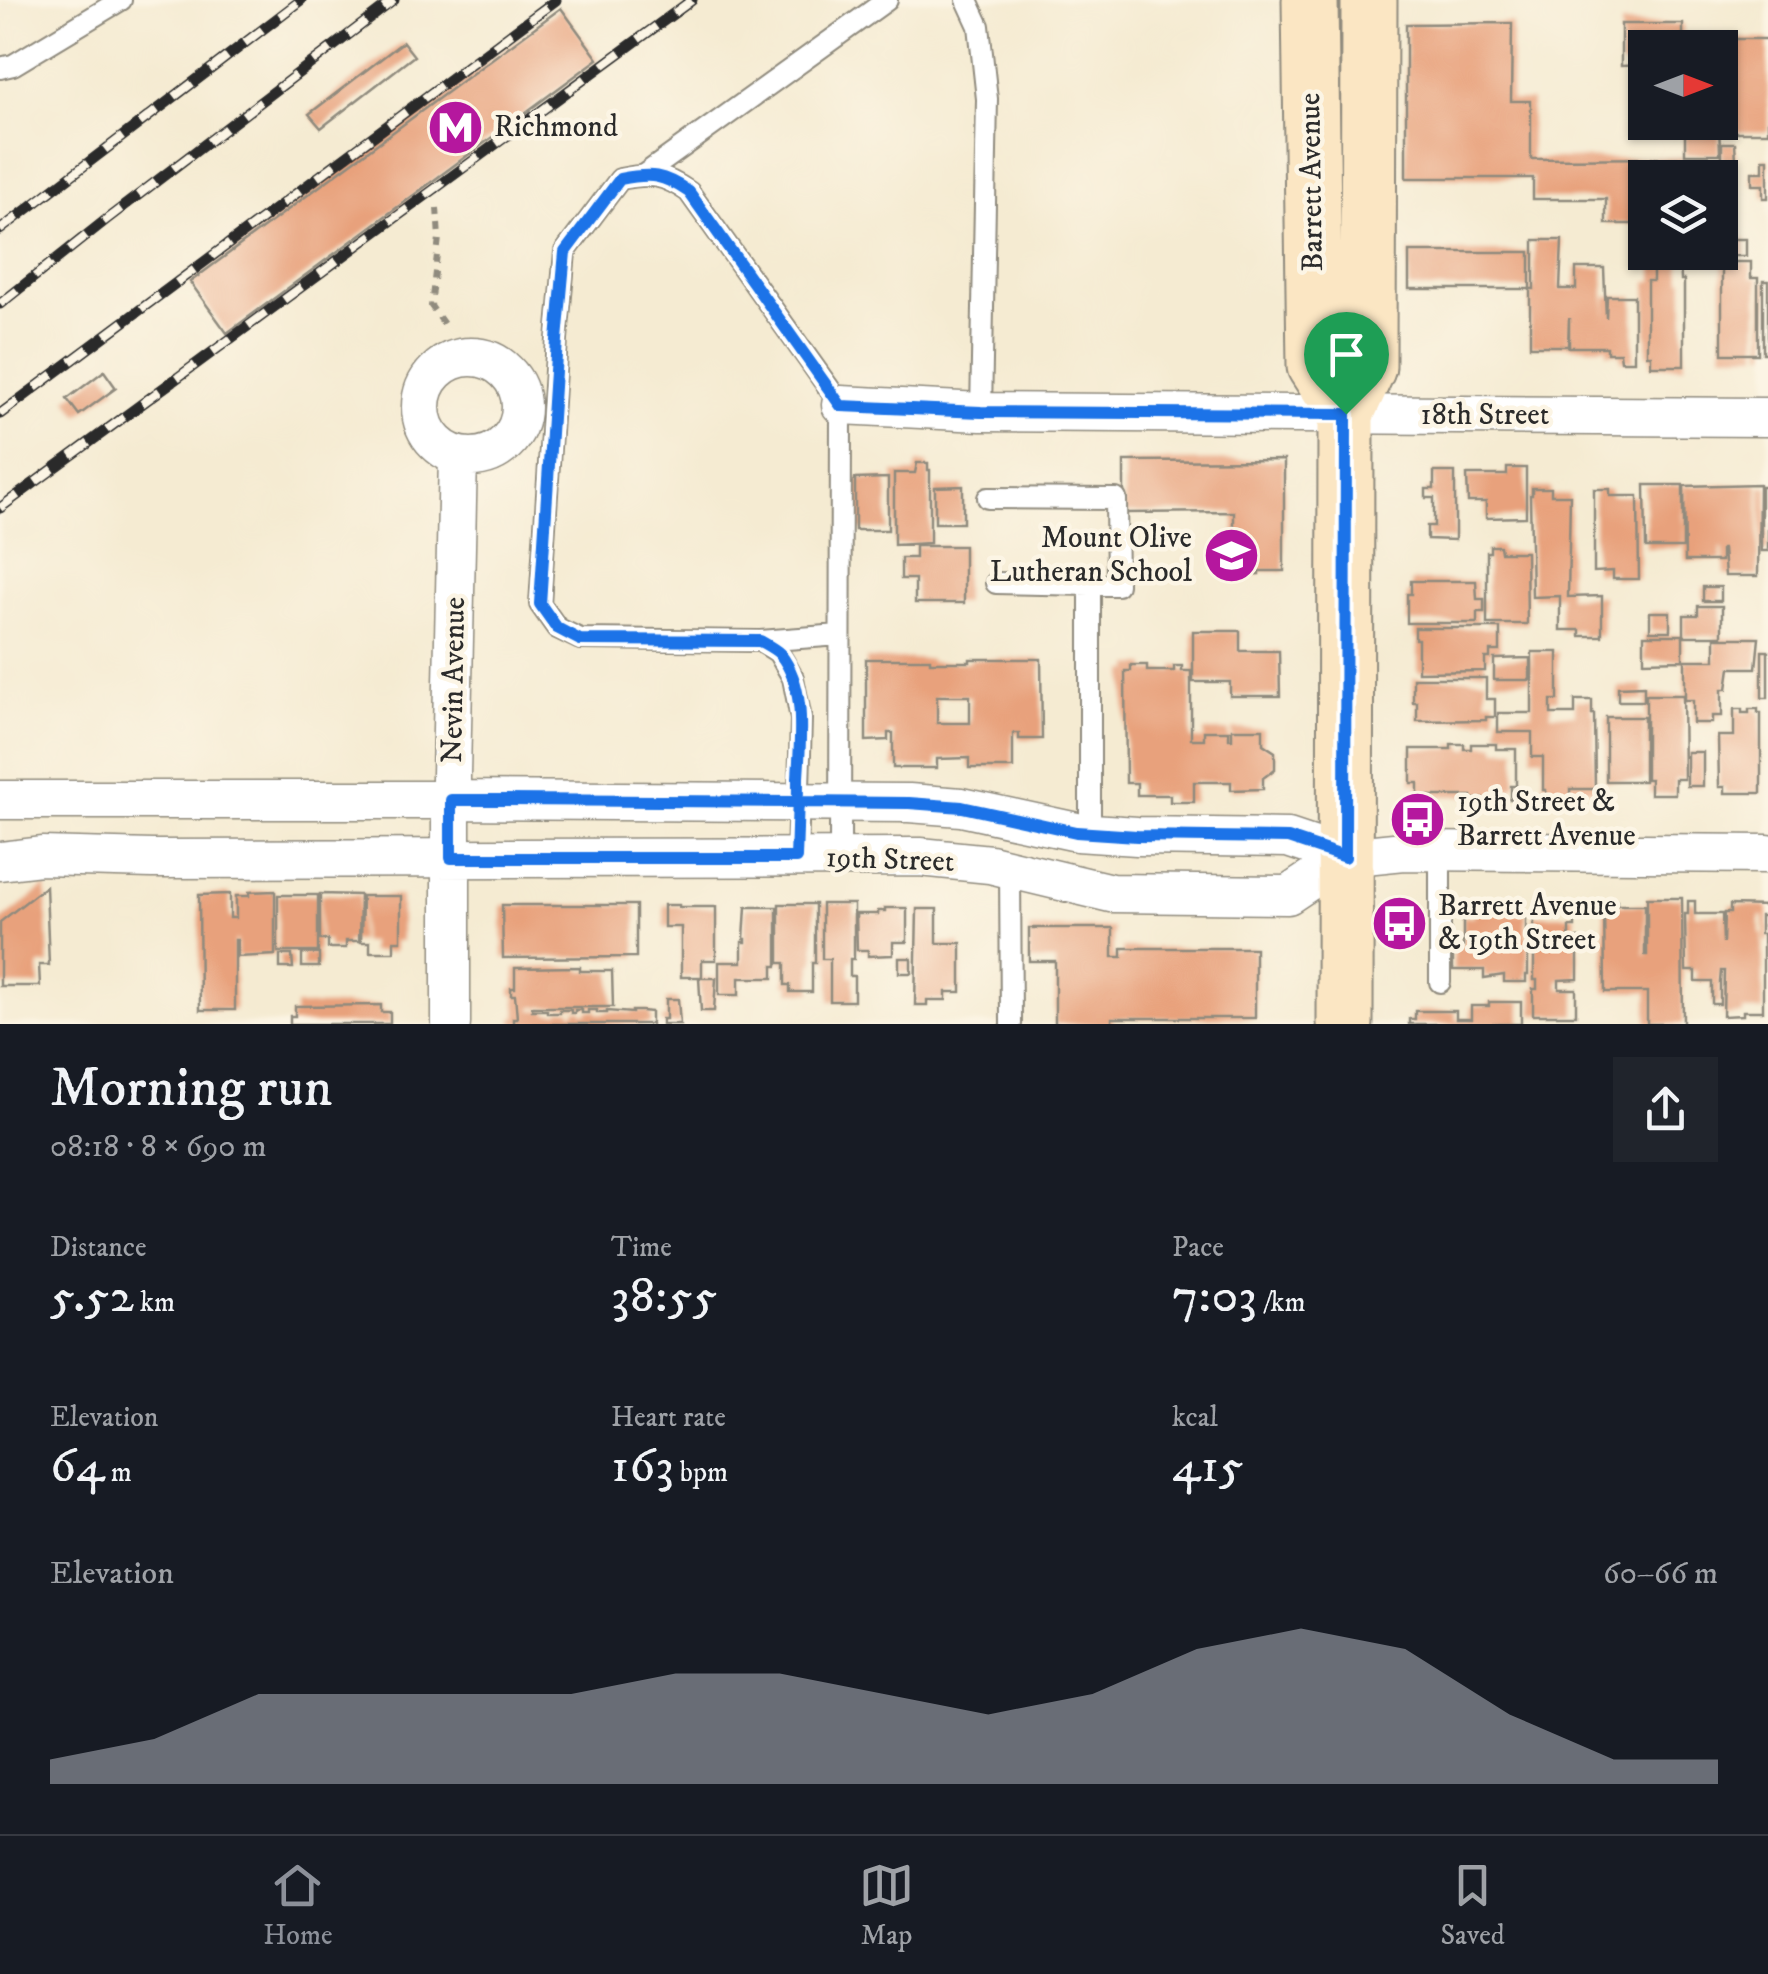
<!DOCTYPE html>
<html lang="en">
<head>
<meta charset="utf-8">
<style>
  :root { --surface:#171b24; --page:#20242c; --text:#f1f3f6; --muted:#9ea1a6; --line:#363941; --accent:#8c9099 }
  body { margin:0; font-family:"IM FELL DW Pica",serif; background:var(--page); color:var(--text); height:100vh; display:flex; flex-direction:column; font-size:38px; white-space:nowrap }
  * { box-sizing:border-box; margin:0 }
  p { font-size:32px; color:var(--muted) }
  .icon { flex:none; width:55px; height:55px; fill:none; stroke:currentColor; stroke-width:2; stroke-linecap:round; stroke-linejoin:round }
  .map { position:relative; height:1024px; overflow:hidden }
  .details { display:flex; flex-direction:column; background:var(--surface); flex:1 }
  .details>* { flex:none }
  .needle { width:65px; rotate:90deg }
  .tools { position:absolute; left:1628px; top:30px; display:grid; gap:20px }
  .tools a { display:grid; place-items:center; width:110px; height:110px; border-radius:0px; background:var(--surface); box-shadow:0 2px 8px #0004; font-size:50px }
  .pin { position:absolute; display:grid; place-items:center; width:85px; height:85px; color:#fff; margin:-102px -42px; border-radius:50% 50% 50% 0; rotate:-45deg; box-shadow:0 0 10px #0007 }
  .pin .icon { rotate:45deg }
  .round { display:grid; place-items:center; flex:none; width:105px; height:105px; border-radius:0px; background:var(--page) }
  .overview { display:flex; align-items:center; justify-content:space-between; height:170px; padding:0 50px }
  h1 { font-size:55px; font-weight:600; line-height:75px }
  .stats { display:grid; grid-template-columns:repeat(3,1fr); gap:15px; height:170px; padding:10px 50px }
  .stats div { display:grid; align-content:center }
  .stats b { font-size:50px; font-weight:600 }
  .stats small { font-size:28px; font-weight:400 }
  .stats p { font-size:28px }
  .chart { height:280px; padding:20px 50px }
  .chart p { display:flex; justify-content:space-between }
  .chart svg { width:100%; height:180px; margin-top:10px; fill:var(--accent); opacity:.7 }
  .menu { display:flex; justify-content:space-around; align-items:center; height:140px; border-top:2px solid var(--line); background:var(--surface); font-size:28px; color:var(--muted) }
  .menu a { display:grid; justify-items:center; gap:5px }
  .menu .on { color:var(--accent) }
  .map>svg:first-child { display:block }
</style>
</head>
<body>
<div class="map">
<svg width="1768" height="1024" viewBox="0 0 1768 1024">
  <rect width="100%" height="100%" fill="#fcf5e5"/>
  <filter id="ink" filterUnits="userSpaceOnUse"><feTurbulence type="fractalNoise" baseFrequency=".01" numOctaves="2"/><feDisplacementMap in="SourceGraphic" scale="20" xChannelSelector="R" yChannelSelector="G"/><feConvolveMatrix kernelMatrix="1 2 1 2 8 2 1 2 1" color-interpolation-filters="sRGB"/></filter>
  <filter id="wash" filterUnits="userSpaceOnUse"><feTurbulence type="fractalNoise" baseFrequency=".0048" numOctaves="4" result="noise"/><feDisplacementMap in="SourceGraphic" scale="40" xChannelSelector="R" yChannelSelector="G"/><feGaussianBlur stdDeviation="2.25" result="paint"/><feColorMatrix in="noise" values="0 0 0 0 0 0 0 0 0 0 0 0 0 0 0 0 0 1.4 0 .05"/><feComposite in="paint" operator="in"/></filter>
  <g filter="url(#wash)">
    <rect width="100%" height="100%" fill="#f5ebd2"/>
    <g id="blocks">
      <path fill="#e8a17b" fill-rule="evenodd" d="M 561,8 L 598,59 L 227,333 L 190,282 Z
        M 1512,23 L 1511,101 L 1531,101 L 1531,159 L 1684,158 L 1684,178 L 1645,178 L 1645,224 L 1606,224 L 1606,199 L 1533,199 L 1533,178 L 1406,178 L 1406,24 Z
        M 1621,24 L 1683,24 L 1683,48 L 1645,48 L 1645,65 L 1621,66 Z
        M 1726,39 L 1768,39 L 1768,132 L 1726,132 Z
        M 403,42 L 414,56 L 321,128 L 309,114 Z
        M 1685,122 L 1719,122 L 1720,154 L 1685,154 Z
        M 1722,143 L 1735,143 L 1736,160 L 1722,160 Z
        M 1763,159 L 1768,159 L 1768,198 L 1763,198 L 1763,185 L 1752,185 L 1752,172 L 1763,172 Z
        M 1725,239 L 1746,239 L 1746,256 L 1725,256 Z
        M 1534,240 L 1562,240 L 1560,289 L 1576,289 L 1576,268 L 1604,268 L 1606,318 L 1607,296 L 1634,296 L 1634,361 L 1621,361 L 1620,353 L 1607,353 L 1607,347 L 1569,347 L 1569,318 L 1568,346 L 1530,346 L 1530,289 L 1534,289 Z
        M 1409,252 L 1530,252 L 1530,289 L 1409,289 Z
        M 1653,257 L 1680,257 L 1681,280 L 1684,280 L 1684,366 L 1651,366 L 1651,355 L 1647,355 L 1647,281 L 1653,281 Z
        M 1722,262 L 1751,262 L 1751,278 L 1758,278 L 1758,354 L 1722,354 Z
        M 1763,281 L 1768,281 L 1768,353 L 1763,353 Z
        M 104,371 L 116,388 L 79,415 L 67,399 Z
        M 1284,460 L 1284,571 L 1259,571 L 1259,574 L 1234,575 L 1234,512 L 1124,513 L 1124,461 Z
        M 917,463 L 928,463 L 928,470 L 930,470 L 930,543 L 894,545 L 894,473 L 915,473 Z
        M 1507,468 L 1526,468 L 1526,517 L 1486,518 L 1486,502 L 1468,502 L 1467,475 L 1507,475 Z
        M 1434,472 L 1455,472 L 1455,540 L 1427,539 L 1427,526 L 1434,526 L 1434,498 L 1426,498 L 1426,489 L 1434,489 Z
        M 888,478 L 888,530 L 855,530 L 855,479 Z
        M 1759,484 L 1758,576 L 1725,576 L 1723,549 L 1721,549 L 1721,561 L 1685,561 L 1684,486 Z
        M 1645,485 L 1683,485 L 1683,548 L 1646,548 Z
        M 963,486 L 963,523 L 935,523 L 935,487 Z
        M 1761,486 L 1768,486 L 1768,551 L 1761,551 Z
        M 1532,488 L 1551,488 L 1551,495 L 1570,495 L 1568,597 L 1602,596 L 1602,636 L 1580,636 L 1580,630 L 1560,630 L 1560,596 L 1532,597 L 1530,495 L 1532,495 Z
        M 1594,489 L 1610,489 L 1610,496 L 1638,496 L 1639,579 L 1613,579 L 1613,571 L 1594,572 Z
        M 915,546 L 964,546 L 964,603 L 915,603 L 915,579 L 901,579 L 901,558 L 915,558 Z
        M 1490,546 L 1500,546 L 1501,552 L 1526,552 L 1527,624 L 1487,624 L 1487,552 L 1490,552 Z
        M 1411,581 L 1476,581 L 1477,599 L 1484,599 L 1484,612 L 1477,612 L 1477,623 L 1407,623 L 1407,594 L 1411,594 Z
        M 1703,587 L 1721,587 L 1721,601 L 1703,601 Z
        M 1698,606 L 1722,606 L 1722,636 L 1684,636 L 1684,615 L 1698,615 Z
        M 1650,612 L 1670,612 L 1670,631 L 1650,631 Z
        M 1415,628 L 1500,628 L 1500,651 L 1490,651 L 1490,658 L 1485,658 L 1485,671 L 1418,672 L 1418,639 L 1415,639 Z
        M 1193,631 L 1240,631 L 1240,651 L 1279,651 L 1280,696 L 1230,696 L 1230,682 L 1193,682 Z
        M 1644,635 L 1683,635 L 1683,660 L 1644,661 Z
        M 1715,638 L 1759,638 L 1756,668 L 1730,668 L 1727,689 L 1722,689 L 1722,716 L 1712,716 L 1712,723 L 1693,723 L 1693,700 L 1685,700 L 1685,660 L 1715,660 Z
        M 1762,651 L 1768,651 L 1768,698 L 1762,698 Z
        M 1532,652 L 1558,652 L 1558,700 L 1551,700 L 1551,714 L 1575,714 L 1575,700 L 1592,700 L 1592,714 L 1594,714 L 1595,789 L 1570,789 L 1570,799 L 1547,799 L 1546,790 L 1543,790 L 1543,757 L 1532,757 L 1532,732 L 1498,732 L 1498,713 L 1532,713 Z
        M 1530,658 L 1530,680 L 1494,680 L 1494,659 Z
        M 866,659 L 930,659 L 930,662 L 970,662 L 970,659 L 1041,659 L 1042,739 L 1019,739 L 1019,733 L 1013,733 L 1013,768 L 969,768 L 969,758 L 937,759 L 937,768 L 893,768 L 893,733 L 888,733 L 888,740 L 866,741 ZM 937,696 L 970,696 L 970,723 L 937,723 Z
        M 1131,665 L 1147,665 L 1147,671 L 1174,671 L 1174,666 L 1182,666 L 1182,671 L 1191,671 L 1191,739 L 1204,739 L 1204,731 L 1229,731 L 1229,739 L 1232,739 L 1232,729 L 1263,729 L 1263,744 L 1275,752 L 1275,769 L 1263,778 L 1263,789 L 1231,790 L 1231,782 L 1194,782 L 1194,802 L 1170,802 L 1170,795 L 1137,795 L 1137,783 L 1126,783 L 1125,671 L 1131,671 Z
        M 1413,678 L 1486,678 L 1486,699 L 1495,699 L 1495,717 L 1486,717 L 1486,720 L 1417,721 L 1417,702 L 1413,702 Z
        M 1644,686 L 1644,701 L 1618,701 L 1618,687 Z
        M 1646,695 L 1683,695 L 1684,779 L 1675,779 L 1675,794 L 1650,794 L 1650,779 L 1646,779 Z
        M 1734,709 L 1742,709 L 1742,713 L 1749,713 L 1749,709 L 1758,709 L 1758,713 L 1761,713 L 1761,793 L 1725,793 L 1725,787 L 1719,787 L 1718,736 L 1734,736 Z
        M 1606,717 L 1644,717 L 1644,781 L 1606,781 Z
        M 1451,744 L 1464,744 L 1464,749 L 1471,749 L 1471,744 L 1496,744 L 1496,749 L 1516,749 L 1516,786 L 1511,786 L 1511,799 L 1472,799 L 1472,796 L 1418,796 L 1418,783 L 1411,783 L 1411,749 L 1451,749 Z
        M 1687,752 L 1703,752 L 1703,786 L 1687,786 Z
        M 46,886 L 49,965 L 39,965 L 40,986 L 0,986 L 0,922 Z
        M 275,891 L 275,955 L 237,957 L 237,940 L 235,940 L 235,1010 L 200,1010 L 199,895 L 230,894 L 230,918 L 236,918 L 236,896 L 249,896 L 249,892 Z
        M 320,894 L 360,895 L 359,941 L 346,941 L 346,948 L 328,948 L 328,940 L 320,940 Z
        M 278,895 L 318,895 L 318,952 L 278,952 Z
        M 362,896 L 401,896 L 401,941 L 394,941 L 394,952 L 370,952 L 370,942 L 361,942 Z
        M 1647,898 L 1682,898 L 1683,1024 L 1647,1024 L 1647,992 L 1605,992 L 1604,901 L 1617,901 L 1617,905 L 1645,905 L 1645,955 L 1647,955 Z
        M 1688,901 L 1695,901 L 1695,914 L 1722,914 L 1723,943 L 1724,913 L 1730,913 L 1730,905 L 1768,906 L 1768,942 L 1765,942 L 1764,916 L 1760,916 L 1760,934 L 1763,934 L 1763,1011 L 1743,1011 L 1743,1015 L 1723,1016 L 1724,971 L 1721,971 L 1720,982 L 1720,1004 L 1712,1004 L 1712,982 L 1696,982 L 1696,971 L 1686,971 L 1685,914 L 1688,914 Z
        M 779,904 L 815,904 L 815,963 L 812,963 L 812,992 L 790,992 L 790,985 L 785,985 L 785,963 L 779,963 Z
        M 822,904 L 854,904 L 854,959 L 850,959 L 850,976 L 854,976 L 854,1001 L 830,1001 L 830,959 L 822,959 Z
        M 502,905 L 636,905 L 636,957 L 503,958 Z
        M 664,905 L 679,905 L 679,907 L 716,907 L 716,960 L 702,960 L 702,977 L 681,977 L 681,927 L 664,927 Z
        M 1474,906 L 1499,906 L 1499,913 L 1526,913 L 1526,937 L 1528,937 L 1528,975 L 1526,975 L 1526,982 L 1504,982 L 1504,975 L 1484,978 L 1484,970 L 1453,970 L 1453,947 L 1463,947 L 1463,916 L 1474,916 Z
        M 746,907 L 777,907 L 777,966 L 773,966 L 773,978 L 739,978 L 739,995 L 719,995 L 719,962 L 742,962 L 742,942 L 746,942 L 746,939 L 744,939 Z
        M 885,908 L 907,908 L 907,942 L 893,942 L 893,955 L 868,956 L 868,950 L 857,950 L 856,914 L 878,914 L 878,911 L 885,911 Z
        M 917,909 L 937,909 L 937,943 L 961,943 L 961,992 L 946,992 L 946,1000 L 927,1000 L 927,1005 L 915,1005 Z
        M 1534,915 L 1575,915 L 1575,927 L 1569,927 L 1569,939 L 1578,938 L 1578,979 L 1559,980 L 1559,989 L 1576,989 L 1576,1015 L 1533,1015 L 1533,989 L 1537,989 L 1537,980 L 1534,980 Z
        M 1029,928 L 1113,928 L 1113,957 L 1122,957 L 1122,948 L 1255,948 L 1255,1018 L 1112,1018 L 1112,1024 L 1055,1024 L 1055,961 L 1029,961 Z
        M 302,953 L 319,954 L 319,967 L 302,967 Z
        M 280,955 L 292,955 L 293,968 L 280,968 Z
        M 899,958 L 911,958 L 911,973 L 899,973 Z
        M 580,967 L 580,971 L 612,971 L 613,1007 L 532,1007 L 532,1010 L 547,1010 L 547,1013 L 560,1013 L 560,1010 L 571,1010 L 571,1013 L 575,1013 L 575,1010 L 582,1010 L 582,1013 L 588,1013 L 588,1010 L 597,1010 L 597,1013 L 607,1013 L 607,1011 L 632,1013 L 632,1011 L 641,1011 L 651,1012 L 651,1024 L 513,1024 L 513,1018 L 517,1018 L 515,995 L 511,995 L 511,988 L 515,988 L 515,968 Z
        M 699,978 L 716,978 L 714,1011 L 701,1011 Z
        M 666,999 L 678,999 L 680,1024 L 662,1024 L 662,1019 L 666,1019 Z
        M 1489,1002 L 1521,1002 L 1521,1024 L 1409,1024 L 1409,1019 L 1415,1019 L 1415,1011 L 1456,1011 L 1456,1019 L 1471,1019 L 1471,1006 L 1489,1006 Z
        M 381,1005 L 381,1012 L 390,1012 L 390,1024 L 290,1024 L 290,1016 L 295,1016 L 295,1006 Z"/>
    </g>
  </g>
  <g filter="url(#ink)">
    <use href="#blocks" fill-opacity="0" stroke="#908b7e" stroke-width="2.5"/>
    <g fill="none" stroke-linecap="round" stroke-linejoin="round">
      <defs>
        <path id="lane" d="M 967,0 L 979,26 L 987,99 L 981,412
          M 0,68 L 13,65 L 121,0
          M 645,174 L 887,0
          M 988,498 L 1116,499 L 1117,585 L 1090,585
          M 996,583 L 1090,585 L 1090,833
          M 760,641 L 840,635
          M 1440,853 L 1440,982
          M 797,858 L 801,719 L 793,678 L 778,652 L 760,641 L 580,639 L 557,628 L 540,604 L 557,339 L 565,252 L 620,179 C 651,173 663,174 689,192 L 841,405 L 840,857
          M 1010,868 L 1011,1024"/>
        <path id="street" d="M421 407a50 50 0 1 1 100 0a50 50 0 1 1-100 0Z
          M 841,405 L 981,412 L 1768,417
          M 0,800 L 451,800 L 909,803 L 961,807 L 1077,832 L 1137,836 L 1288,838 L 1345,857 L 1404,851 L 1768,854
          M 0,861 L 42,856 L 152,859 L 920,857 L 990,864 L 1111,893 L 1288,895 L 1345,857
          M 451,1024 L 451,775 L 458,456"/>
        <path id="secondary" d="M 1310,0 L 1315,366 L 1346,414
          M 1345,1024 L 1346,414 L 1368,367 L 1369,0"/>
      </defs>
      <use href="#lane" stroke="#908b7e" stroke-width="24"/>
      <use href="#street" stroke="#908b7e" stroke-width="41"/>
      <use href="#secondary" stroke="#908b7e" stroke-width="59"/>
      <path stroke="#908b7e" stroke-width="6" stroke-dasharray="8 8" stroke-linecap="butt" d="M 437,208 L 439,238 L 431,306 L 444,324"/>
      <use href="#lane" stroke="#fff" stroke-width="20"/>
      <use href="#street" stroke="#fff" stroke-width="38"/>
      <use href="#secondary" stroke="#fbe6c3" stroke-width="55"/>
      <defs>
        <path id="rail" d="M 0,230 L 301,0
          M 0,304 L 107,219 L 394,0
          M 0,414 L 556,0
          M 0,508 L 692,0"/>
      </defs>
      <use href="#rail" stroke="#2b2b2b" stroke-width="11"/>
      <use href="#rail" stroke="#fcf5e5" stroke-width="8" stroke-dasharray="22" stroke-linecap="butt"/>
    </g>
  </g>
  <g fill="none" stroke-linecap="round" stroke-linejoin="round" filter="url(#ink)">
    <defs>
      <path id="route" d="M 1346,414 L 981,412 L 841,406 L 689,192 C 663,174 651,173 620,179 L 565,252 L 557,340 L 540,604 L 557,628 L 580,640 L 760,641 C 767,645 775,649 780,654 C 807,688 800,738 798,778 C 798,804 797,831 796,858 L 451,858 L 451,800 L 506,800 L 798,802 L 909,803 L 962,807 L 1076,832 L 1137,836 L 1288,838 L 1345,857 L 1346,414"/>
    </defs>
    <use href="#route" stroke="#fff" stroke-width="20"/>
    <use href="#route" stroke="#1a73e8" stroke-width="12"/>
  </g>
  <defs>
    <symbol id="metro-disc" viewBox="-11 -11 22 22"><circle r="9.5" fill="#b5179e" stroke="#fcf5e5"/><path d="M-5.5 5V-5H-3L0 0L3-5H5.5V5H3V-.5L0 4L-3-.5V5Z" fill="#fff"/></symbol>
    <symbol id="school-disc" viewBox="-11 -11 22 22"><circle r="9.5" fill="#b5179e" stroke="#fcf5e5"/><path d="M0-5L7-2L0 1L-7-2ZM-4 1L0 2.5L4 1V4Q0 6-4 4Z" fill="#fff"/></symbol>
    <symbol id="bus-disc" viewBox="-11 -11 22 22"><circle r="9.5" fill="#b5179e" stroke="#fcf5e5"/><path d="M-5-6H5V4H4V6H2V4H-2V6H-4V4H-5ZM-3.5-4V0h7V-4ZM-3.5 1.2v1.5H-2V1.2ZM2 1.2v1.5H3.5V1.2Z" fill="#fff"/></symbol>
  </defs>
  <g fill-rule="evenodd">
    <use href="#metro-disc" x="424" y="96" width="63" height="63"/>
    <use href="#school-disc" x="1200" y="524" width="63" height="63"/>
    <use href="#bus-disc" x="1386" y="788" width="63" height="63"/>
    <use href="#bus-disc" x="1368" y="892" width="63" height="63"/>
  </g>
  <g text-anchor="middle" dominant-baseline="central" stroke-width="9" stroke-linejoin="round" paint-order="stroke">
    <g font-size="30" fill="#2b2b2b" stroke="#fcf5e5" text-anchor="start">
      <text x="494" y="127">Richmond</text>
      <text x="1192" y="538" text-anchor="end">Mount Olive<tspan x="1192" dy="34">Lutheran School</tspan></text>
      <text x="1457" y="802">19th Street &amp;<tspan x="1457" dy="34">Barrett Avenue</tspan></text>
      <text x="1438" y="906">Barrett Avenue<tspan x="1438" dy="34">&amp; 19th Street</tspan></text>
    </g>
    <g font-size="30" fill="#2b2b2b" stroke="#fcf5e5">
      <text transform="translate(1312 182) rotate(-91)">Barrett Avenue</text>
      <text x="1485" y="415">18th Street</text>
      <text transform="translate(454 680) rotate(-89)">Nevin Avenue</text>
      <text transform="translate(890 860) rotate(2)">19th Street</text>
    </g>
  </g>
</svg>
<div class="tools">
<a><svg class="needle" viewBox="-14 -14 28 28"><path d="M0-13l5 13h-10z" fill="#e53935"/><path d="M0 13l5-13h-10z" fill="#9ea1a6"/></svg></a>
<a><svg class="icon" aria-label="layers" viewBox="0 0 24 24"><path d="M12 4l9 5-9 5-9-5zM3 14l9 5 9-5"/></svg></a>
</div>
<div class="pin" style="left:1346px;top:414px;background:#1e9e55"><svg class="icon" aria-label="arrive" viewBox="0 0 24 24"><path d="M6 21V4h12l-3 4 3 4H6"/></svg></div>
</div>
<section class="details">
<div class="overview"><div><h1>Morning run</h1><p>08:18 · 8 × 690 m</p></div><a class="round"><svg class="icon" aria-label="share" viewBox="0 0 24 24"><path d="M12 15V3M7 8l5-5 5 5M5 13v7h14v-7"/></svg></a></div>
<div class="stats">
<div><p>Distance</p><b>5.52<small> km</small></b></div>
<div><p>Time</p><b>38:55</b></div>
<div><p>Pace</p><b>7:03<small> /km</small></b></div>
</div>
<div class="stats">
<div><p>Elevation</p><b>64<small> m</small></b></div>
<div><p>Heart rate</p><b>163<small> bpm</small></b></div>
<div><p>kcal</p><b>415</b></div>
</div>
<div class="chart"><p><span>Elevation</span>60–66 m</p>
<svg viewBox="0 0 160 44" preserveAspectRatio="none"><path d="M0 44V38L10 33L20 22L30 22L40 22L50 22L60 17L70 17L80 22L90 27L100 22L110 11L120 6L130 11L140 27L150 38L160 38V44z"/></svg>
</div>
</section>
<nav class="menu">
<a class="on"><svg class="icon" aria-label="home" viewBox="0 0 24 24"><path d="M3 11l9-7 9 7M6 9v11h12V9"/></svg>Home</a>
<a><svg class="icon" aria-label="map" viewBox="0 0 24 24"><path d="M3 6l6-2 6 2 6-2v14l-6 2-6-2-6 2zM9 4v14M15 6v14"/></svg>Map</a>
<a><svg class="icon" aria-label="saved" viewBox="0 0 24 24"><path d="M7 4h10v16l-5-4-5 4z"/></svg>Saved</a>
</nav>
</body>
</html>
